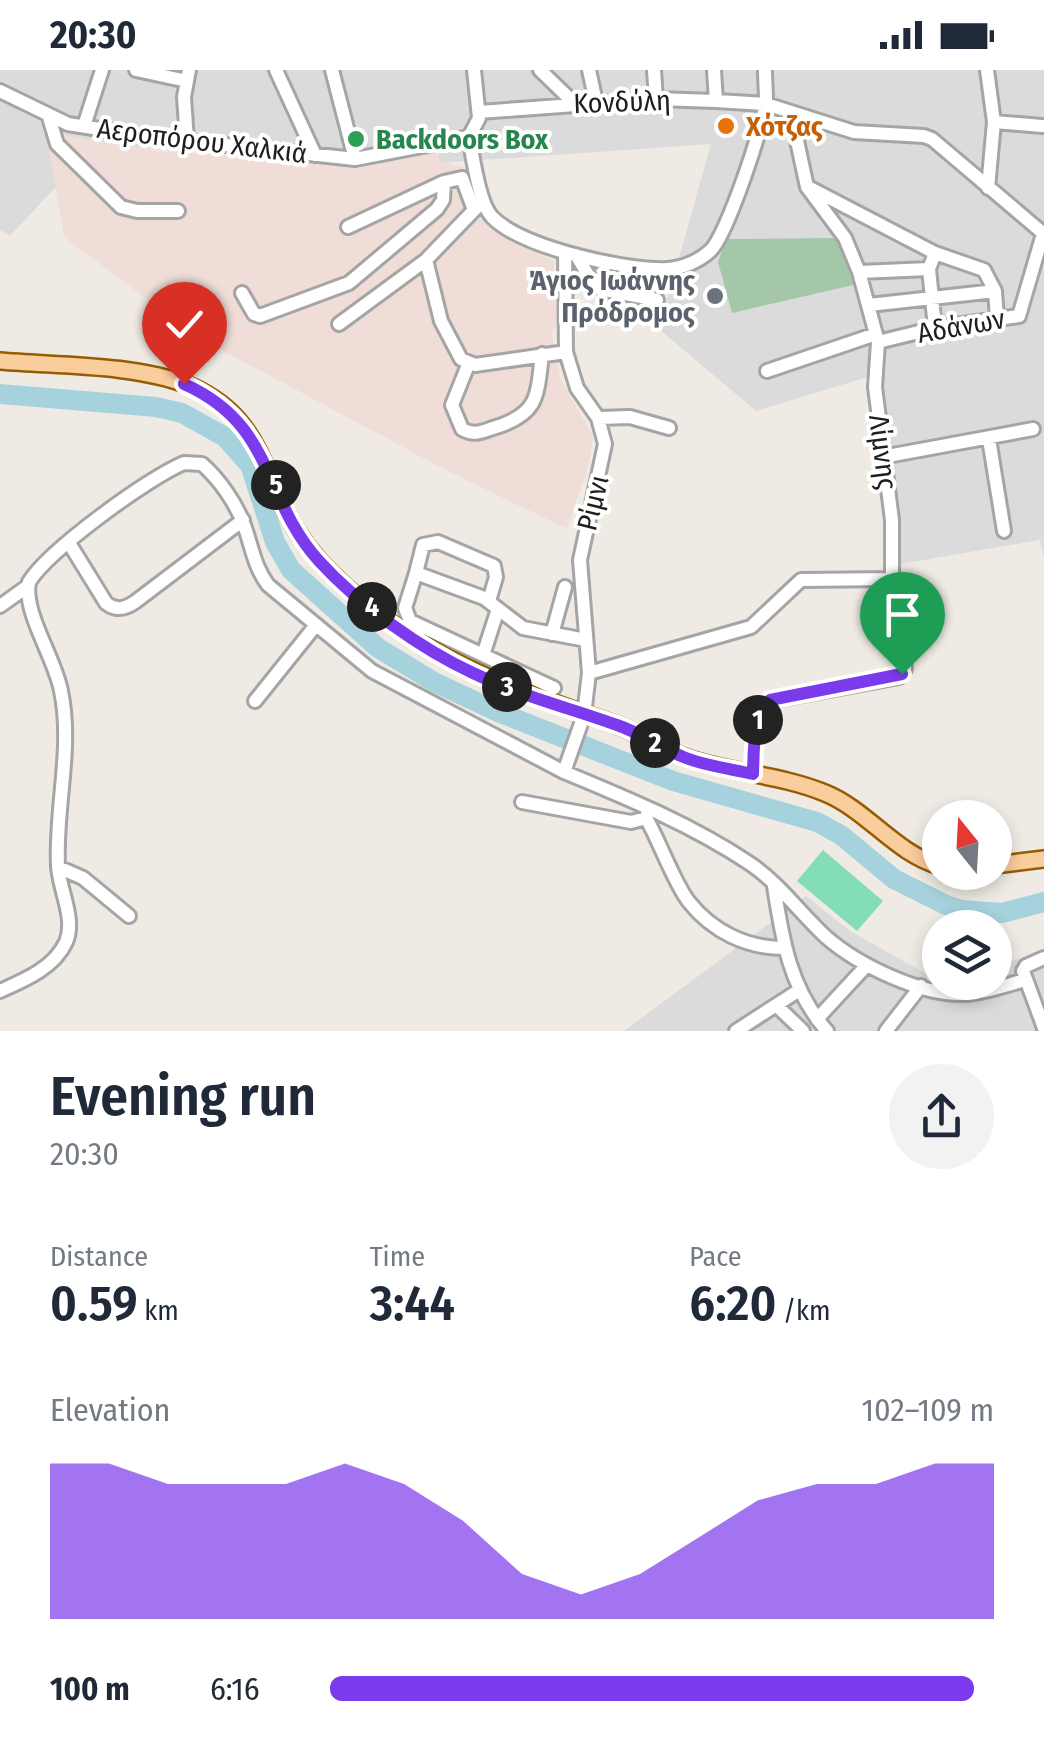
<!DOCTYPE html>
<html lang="en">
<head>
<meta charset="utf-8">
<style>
  :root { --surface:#fff; --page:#f2f2f3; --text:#1f2937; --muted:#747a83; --accent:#7c3aed }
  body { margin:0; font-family:"Fira Sans Condensed",sans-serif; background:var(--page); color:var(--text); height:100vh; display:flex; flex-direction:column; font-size:38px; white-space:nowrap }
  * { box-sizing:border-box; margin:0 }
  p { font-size:32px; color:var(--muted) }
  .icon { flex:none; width:55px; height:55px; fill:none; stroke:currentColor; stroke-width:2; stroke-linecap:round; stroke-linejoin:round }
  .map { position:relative; height:961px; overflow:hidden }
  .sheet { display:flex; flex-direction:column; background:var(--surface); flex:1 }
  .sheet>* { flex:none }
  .needle { width:65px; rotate:342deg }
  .controls { position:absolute; left:922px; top:730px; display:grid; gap:20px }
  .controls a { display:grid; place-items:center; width:90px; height:90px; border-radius:50%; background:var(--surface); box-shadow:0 5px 15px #0003; font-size:50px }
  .pin { position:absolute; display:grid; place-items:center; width:85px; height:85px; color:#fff; margin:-102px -42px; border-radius:50% 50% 50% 0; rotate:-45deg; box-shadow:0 0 10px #0007 }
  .pin .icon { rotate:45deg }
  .km { position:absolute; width:50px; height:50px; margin:-25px; border-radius:50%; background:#222; color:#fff; font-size:28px; line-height:50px; text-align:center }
  .round { display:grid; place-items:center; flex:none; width:105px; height:105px; border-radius:52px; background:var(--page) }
  .headline { display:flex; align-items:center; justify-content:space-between; height:170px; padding:0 50px }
  h1 { font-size:55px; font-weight:600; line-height:75px }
  .stats { display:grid; grid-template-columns:repeat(3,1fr); gap:15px; height:170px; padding:10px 50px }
  .stats div { display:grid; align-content:center }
  .stats b { font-size:50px; font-weight:600 }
  .stats small { font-size:28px; font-weight:400 }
  .stats p { font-size:28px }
  .chart { height:280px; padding:20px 50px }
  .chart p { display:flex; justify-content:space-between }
  .chart svg { width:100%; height:180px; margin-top:10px; fill:var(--accent); opacity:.7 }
  ul { padding:0 50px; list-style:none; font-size:32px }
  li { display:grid; grid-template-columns:160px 120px 1fr; align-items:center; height:75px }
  li i { height:25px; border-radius:12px; background:var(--accent) }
  .status { display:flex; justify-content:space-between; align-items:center; height:70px; padding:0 50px; background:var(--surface); direction:ltr }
  .status svg { height:28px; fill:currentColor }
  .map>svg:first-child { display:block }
</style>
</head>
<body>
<div class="status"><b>20:30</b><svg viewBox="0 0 49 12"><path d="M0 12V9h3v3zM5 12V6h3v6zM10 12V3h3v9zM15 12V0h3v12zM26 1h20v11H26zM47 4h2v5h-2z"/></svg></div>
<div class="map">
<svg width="1044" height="961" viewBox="0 0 1044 961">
  <rect width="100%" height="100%" fill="#efebe4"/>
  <path fill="#dcdbdb" d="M 0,0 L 1044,0 L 1044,488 L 1040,470 L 900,494 L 874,305 L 756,341 L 659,259 L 711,74 L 355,99 L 97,73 L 10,166 L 0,160 Z
    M 806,826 L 850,861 L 944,914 L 995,912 L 995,897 L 1044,880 L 1044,961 L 624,961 Z"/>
  <path fill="#f0ddd7" d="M 46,62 L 166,82 L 197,77 L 344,97 L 386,93 L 439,77 L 439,91 L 469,99 L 479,147 L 554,192 L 557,251 L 552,264 L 561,310 L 593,366 L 589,394 L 567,459 L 442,398 L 201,269 L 64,167 Z"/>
  <path fill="#a5c7a9" d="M 837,168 L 862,213 L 732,243 L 718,192 L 726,169 Z"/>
  <path fill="#83ddb6" d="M 823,780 L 883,831 L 857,861 L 797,811 Z"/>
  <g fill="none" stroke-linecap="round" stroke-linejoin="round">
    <path stroke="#a5d2dc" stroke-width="20" d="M 0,324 L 156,337 L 182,343 L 225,367 L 250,395 L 275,472 L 291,500 L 378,578 L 434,612 L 498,642 L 673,711 L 817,752 L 841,765 L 894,809 L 946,835 L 962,840 L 1002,843 L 1044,832"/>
    <defs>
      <path id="minor" d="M 136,0 L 187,11
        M 276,0 L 315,85
        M 332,0 L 355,89
        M 540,0 L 574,33
        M 589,0 L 596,32
        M 654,0 L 656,29
        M 714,0 L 716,31
        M 987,0 L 994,52 L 988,118
        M 0,21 L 68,54 L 143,66 L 355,89 L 469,67
        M 479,42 L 656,29 L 716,31 L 766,34 L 854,62 L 924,66 L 932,69 L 1044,164
        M 49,47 L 57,74 L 121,137 L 137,141 L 178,141
        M 994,52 L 1042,56
        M 84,56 L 102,0
        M 469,67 C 473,87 479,135 493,148 C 524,178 626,201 668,199 C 683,198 699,191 710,181 C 726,168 764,54 766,31 C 766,21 765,10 765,0
        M 469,67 L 479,48 L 474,0
        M 187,71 L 184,27 L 189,0
        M 810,118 L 935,183 L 984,200 L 995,221 L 997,248
        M 477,137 L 426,190 L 441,251 L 461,289 L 475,295 L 566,282
        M 348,157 L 444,112
        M 565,183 L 566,282 L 577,318 L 598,348 L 605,374 L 580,490 L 589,603 L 584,645 L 564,702 C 627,728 692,755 749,793 C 779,813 800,843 826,867 C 858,895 922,926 965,924 C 985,923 1006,915 1025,910
        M 576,185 L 593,213 L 600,219 L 657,230
        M 859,202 L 929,199
        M 242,223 L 254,244 L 260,246 L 349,213 L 437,139 L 443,130 L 444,112 L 462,108 L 474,140
        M 869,235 L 995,221
        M 339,254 L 426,190
        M 935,258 L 929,199 L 935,183
        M 878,272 L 935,258 L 1019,246 L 1043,164
        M 468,295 L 452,335 L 462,359 C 474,366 481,362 493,358 C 539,344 537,327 542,284
        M 767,301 L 876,264
        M 598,348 L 630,347 L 669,358
        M 989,369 L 1004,461
        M 882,387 L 1033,359
        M 69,473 L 106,533 C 116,541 125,539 135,532 L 243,450
        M 416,503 L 405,538 L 410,551 L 554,618
        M 489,531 L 496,507 L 494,496 L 438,472 L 423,475 L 416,503 L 484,528 L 523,558 L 586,570
        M 0,536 L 28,516
        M 552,564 L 565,517
        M 483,585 L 498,539
        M 589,603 L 751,557 L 801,510 L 892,509
        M 255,631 L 316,555
        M 753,704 C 754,678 752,651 770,631 L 899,607 L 905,599 L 892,509 L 892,450 L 875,317 L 878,272 L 859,202 L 845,168 L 807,117 L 791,43
        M 522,732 L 631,752 L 646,748
        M 648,739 L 646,748 C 660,772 674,813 689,832 C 713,862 747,878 784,878
        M 58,797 L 83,808 L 129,846
        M 774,816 C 782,869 790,919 827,961
        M 1044,888 L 1026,896 L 1023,901 L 1044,958
        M 0,921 C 25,910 54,898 66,872 C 76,849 59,819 58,796 C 55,738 73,678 61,621 C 55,588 23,543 29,512 C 49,480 148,408 184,393 L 202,394 C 219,409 236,433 244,455 C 252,477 254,496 268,515 L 372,601 L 564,702
        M 777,936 L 803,961
        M 817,949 L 867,895
        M 736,961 L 798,921
        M 886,961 L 921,916"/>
      <path id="major" d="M 0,291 C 58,296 134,294 188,315 C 264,347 260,404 298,463 C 323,502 364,534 402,561 C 469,607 542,628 617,655 C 643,664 666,682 693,690 C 736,703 784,706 825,723 C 867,740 896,784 940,796
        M 995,795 L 1044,789"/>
    </defs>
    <use href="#minor" stroke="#a5a5a5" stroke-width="18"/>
    <use href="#major" stroke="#955d02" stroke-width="20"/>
    <use href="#minor" stroke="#fff" stroke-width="12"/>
    <use href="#major" stroke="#facd9d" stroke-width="15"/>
  </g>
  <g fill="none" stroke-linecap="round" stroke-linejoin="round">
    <defs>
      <path id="route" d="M 184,314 C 276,355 261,427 319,491 C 358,534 421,579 473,603 C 519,625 569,638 617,655 C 641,663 662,679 686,688 C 707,696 731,699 753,704 C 754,679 752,650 770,630 L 902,604"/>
    </defs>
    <use href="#route" stroke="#fff" stroke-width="20"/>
    <use href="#route" stroke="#7c3aed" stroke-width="12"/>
  </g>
  <circle fill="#e8710a" stroke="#fff" stroke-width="4" cx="726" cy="56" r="10"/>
  <circle fill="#2e9e5b" stroke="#fff" stroke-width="4" cx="356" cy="69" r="10"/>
  <circle fill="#6b7280" stroke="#fff" stroke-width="4" cx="715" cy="226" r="10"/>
  <g text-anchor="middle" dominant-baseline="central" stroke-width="8" stroke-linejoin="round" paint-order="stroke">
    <g font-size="28" fill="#1e1e1e" stroke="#fff">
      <text transform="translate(622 32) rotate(-2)">Κονδύλη</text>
      <text transform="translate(202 71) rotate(7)">Αεροπόρου Χαλκιά</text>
      <text transform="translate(961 256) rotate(-10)">Αδάνων</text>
      <text transform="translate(883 382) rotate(83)">Λίμνης</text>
      <text transform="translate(593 433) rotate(-76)">Ρίμνι</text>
    </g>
    <g font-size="28" font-weight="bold" fill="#c56008" stroke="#fff" text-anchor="start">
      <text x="746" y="56">Χότζας</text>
    </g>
    <g font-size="28" font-weight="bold" fill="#27864d" stroke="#fff" text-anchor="start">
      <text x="376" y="69">Backdoors Box</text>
    </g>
    <g font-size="28" font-weight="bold" fill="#5b616d" stroke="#fff" text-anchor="end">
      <text x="695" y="210">Άγιος Ιωάννης<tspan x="695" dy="32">Πρόδρομος</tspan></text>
    </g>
  </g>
</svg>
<div class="controls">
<a><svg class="needle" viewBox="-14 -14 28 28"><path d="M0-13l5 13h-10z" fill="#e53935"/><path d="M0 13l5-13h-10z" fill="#747a83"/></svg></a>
<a><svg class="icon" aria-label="layers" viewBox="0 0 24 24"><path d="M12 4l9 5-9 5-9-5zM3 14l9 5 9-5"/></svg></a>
</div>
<div class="pin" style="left:902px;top:604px;background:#1e9e55"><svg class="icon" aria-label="arrive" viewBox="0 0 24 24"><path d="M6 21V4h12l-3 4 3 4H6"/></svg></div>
<div class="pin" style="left:184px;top:314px;background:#d93025"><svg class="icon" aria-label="check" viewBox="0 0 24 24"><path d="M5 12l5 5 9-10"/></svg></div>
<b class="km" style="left:758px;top:650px">1</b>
<b class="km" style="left:655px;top:673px">2</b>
<b class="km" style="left:507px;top:617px">3</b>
<b class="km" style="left:372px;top:537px">4</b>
<b class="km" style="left:276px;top:415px">5</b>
</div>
<section class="sheet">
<div class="headline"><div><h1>Evening run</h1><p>20:30</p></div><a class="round"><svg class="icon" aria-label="share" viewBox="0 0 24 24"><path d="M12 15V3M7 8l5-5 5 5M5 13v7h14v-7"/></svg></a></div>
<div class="stats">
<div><p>Distance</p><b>0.59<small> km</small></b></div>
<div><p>Time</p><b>3:44</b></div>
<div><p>Pace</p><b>6:20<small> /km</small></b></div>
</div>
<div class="chart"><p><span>Elevation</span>102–109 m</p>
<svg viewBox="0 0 160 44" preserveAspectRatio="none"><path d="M0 44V6L10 6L20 11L30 11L40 11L50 6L60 11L70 20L80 33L90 38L100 33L110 24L120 15L130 11L140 11L150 6L160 6V44z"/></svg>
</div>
<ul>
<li><b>100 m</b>6:16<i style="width:97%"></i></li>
</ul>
</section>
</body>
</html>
